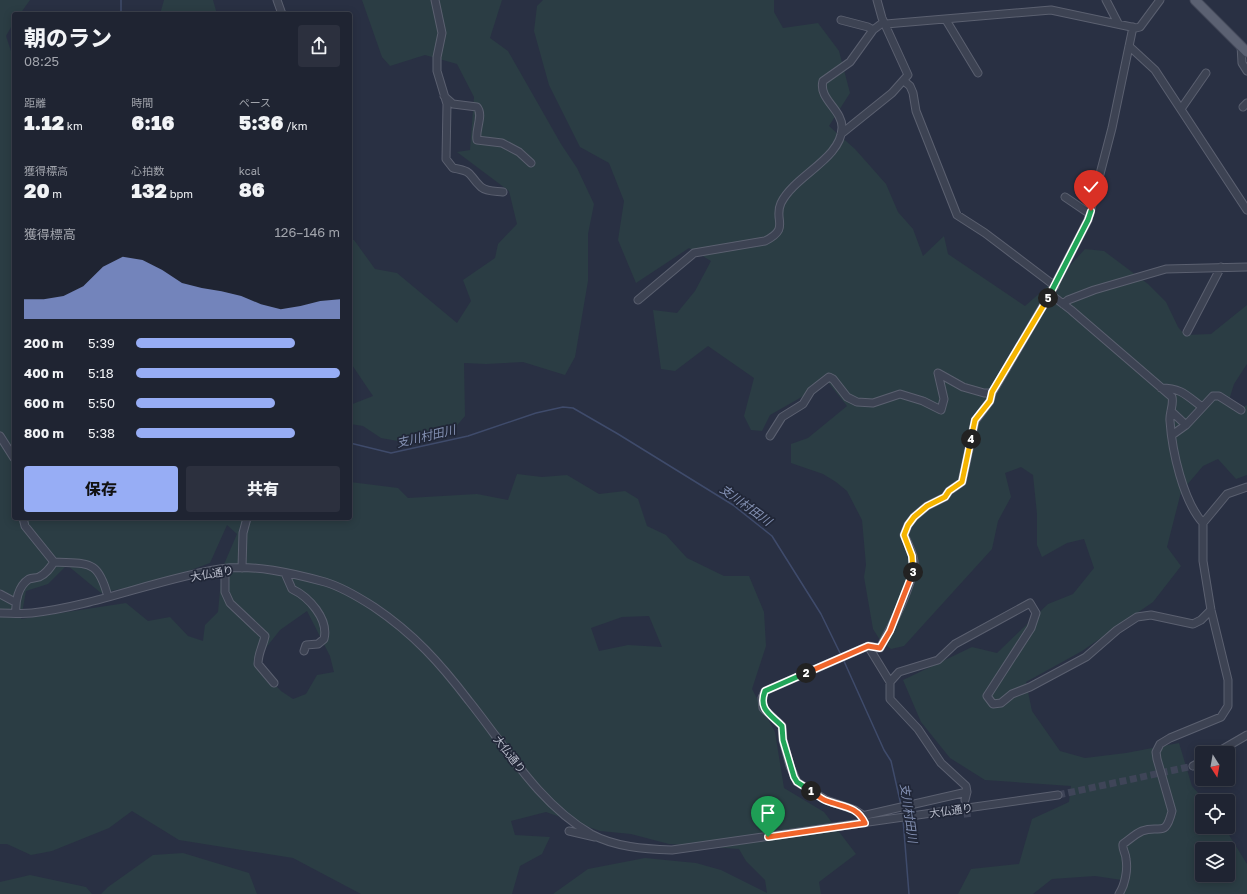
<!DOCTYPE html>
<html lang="ja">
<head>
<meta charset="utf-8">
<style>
  :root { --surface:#1f2432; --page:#2c303e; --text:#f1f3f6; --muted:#a1a4ac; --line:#3c414d; --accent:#97adf5 }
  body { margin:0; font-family:"Golos Text","Noto Sans JP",sans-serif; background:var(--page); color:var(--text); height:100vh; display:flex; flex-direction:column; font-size:15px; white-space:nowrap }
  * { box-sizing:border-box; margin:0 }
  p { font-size:13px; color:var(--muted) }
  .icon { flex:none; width:22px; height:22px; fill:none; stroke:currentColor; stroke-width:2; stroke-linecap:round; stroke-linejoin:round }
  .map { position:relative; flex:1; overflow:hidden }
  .panel { position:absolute; left:12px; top:12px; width:340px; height:508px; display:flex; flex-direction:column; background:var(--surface); border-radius:4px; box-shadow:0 2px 10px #0003,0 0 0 1px var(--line) }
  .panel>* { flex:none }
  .needle { width:26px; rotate:169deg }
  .fabs { position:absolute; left:1195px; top:746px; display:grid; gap:8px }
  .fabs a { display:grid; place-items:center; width:40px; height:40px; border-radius:4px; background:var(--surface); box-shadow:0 2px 10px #0003,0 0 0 1px var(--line); font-size:20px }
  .pin { position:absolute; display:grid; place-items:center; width:34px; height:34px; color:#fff; margin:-41px -17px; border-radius:50% 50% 50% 0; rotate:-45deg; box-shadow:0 0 4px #0007 }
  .pin .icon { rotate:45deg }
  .km { position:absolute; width:20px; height:20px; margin:-10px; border-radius:50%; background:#222; color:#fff; font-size:11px; line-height:20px; text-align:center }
  .round { display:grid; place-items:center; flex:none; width:42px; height:42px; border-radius:4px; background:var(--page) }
  .overview { display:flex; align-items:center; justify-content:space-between; height:68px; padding:0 12px }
  h1 { font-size:22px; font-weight:800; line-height:30px }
  .figures { display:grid; grid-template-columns:repeat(3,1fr); gap:6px; height:68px; padding:4px 12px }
  .figures div { display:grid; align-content:center }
  .figures b { font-size:20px; font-weight:800 }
  .figures small { font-size:11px; font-weight:400 }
  .figures p { font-size:11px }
  .chart { height:112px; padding:8px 12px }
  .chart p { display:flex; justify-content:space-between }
  .chart svg { width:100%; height:72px; margin-top:4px; fill:var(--accent); opacity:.7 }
  .primary-button { display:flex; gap:8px; margin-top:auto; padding:8px 12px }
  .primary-button a { flex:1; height:46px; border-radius:4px; background:var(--accent); color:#111; font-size:16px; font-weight:800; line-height:46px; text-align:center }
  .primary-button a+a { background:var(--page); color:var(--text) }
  ul { padding:0 12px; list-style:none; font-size:13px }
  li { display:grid; grid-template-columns:64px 48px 1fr; align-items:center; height:30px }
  li i { height:10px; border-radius:5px; background:var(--accent) }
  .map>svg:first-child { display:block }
</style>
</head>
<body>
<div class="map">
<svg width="1247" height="894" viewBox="0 0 1247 894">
  <rect width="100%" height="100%" fill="#293043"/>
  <path fill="#2b3d44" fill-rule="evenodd" d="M 0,0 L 30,0 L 20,14 L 14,14 L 14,22 L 6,36 L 14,60 L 14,518 L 350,518 L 350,482 L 398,488 L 408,498 L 477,494 L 508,500 L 517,474 L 542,477 L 567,475 L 599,494 L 625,491 L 638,499 L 647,526 L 666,535 L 687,558 L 724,576 L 749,576 L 764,612 L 766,646 L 752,689 L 775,732 L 784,788 L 824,812 L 856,854 L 819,882 L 821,894 L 553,894 L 588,869 L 645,858 L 696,863 L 721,870 L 767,893 L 765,880 L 746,861 L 739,849 L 669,844 L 631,834 L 600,831 L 546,812 L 511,821 L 515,835 L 550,837 L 542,854 L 520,866 L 512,894 L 361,894 L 293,858 L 179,840 L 132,811 L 109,828 L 52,851 L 31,855 L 7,844 L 0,844 ZM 227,525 L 237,534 L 222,569 L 218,612 L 205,625 L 203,641 L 188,636 L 170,617 L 148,621 L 126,603 L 21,619 L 26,591 L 48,584 L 67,565 L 101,593 L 164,580 L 210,563 ZM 307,611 L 330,656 L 334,672 L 317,675 L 306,694 L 293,699 L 281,691 L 254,663 L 280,630 ZM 649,616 L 662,647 L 628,645 L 599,651 L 591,628 L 622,617 Z
    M 164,0 L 213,0 L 217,14 L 160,14 Z
    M 362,0 L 502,0 L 490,38 L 508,51 L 561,144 L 577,168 L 594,204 L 588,234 L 588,281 L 575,357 L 565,375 L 523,362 L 486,364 L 464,363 L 465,416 L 454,429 L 409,443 L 381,438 L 363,426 L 350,424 L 350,405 L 373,396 L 350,362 L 350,240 L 354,240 L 375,269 L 397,273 L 457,323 L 471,301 L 463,280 L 495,258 L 498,244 L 517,224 L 509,191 L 457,152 L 470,150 L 474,97 L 457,64 L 425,55 L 390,66 L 382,57 Z
    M 543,0 L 774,0 L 774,12 L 783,28 L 818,23 L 839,51 L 850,93 L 829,126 L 855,149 L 886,184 L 898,212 L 913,229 L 923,256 L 944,236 L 948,254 L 1025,306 L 1065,271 L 1085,249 L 1104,251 L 1148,284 L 1166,302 L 1178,327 L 1185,335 L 1211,334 L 1247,305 L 1247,364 L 1234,384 L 1230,397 L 1230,407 L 1234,411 L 1247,405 L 1247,475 L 1236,479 L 1218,459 L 1203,466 L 1181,492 L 1167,547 L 1181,566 L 1153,602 L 1082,651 L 1026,682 L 1032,711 L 1060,751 L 1085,758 L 1126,753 L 1179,743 L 1192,786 L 1205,801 L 1202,801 L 1202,827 L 1224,827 L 1247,864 L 1247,894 L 1123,894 L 1129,881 L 1095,876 L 1052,879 L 1033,894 L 958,894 L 971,869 L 1019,864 L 1032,819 L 1069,802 L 1071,786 L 985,780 L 950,758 L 921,722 L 903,680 L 972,647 L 997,653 L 1048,604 L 1073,594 L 1094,568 L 1084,539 L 1067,543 L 1042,557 L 1037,545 L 1037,514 L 1033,475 L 1021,467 L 1005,473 L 1011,497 L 998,521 L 992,549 L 904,646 L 891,649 L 880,640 L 873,629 L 864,577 L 866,565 L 862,520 L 847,491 L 836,482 L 823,474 L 791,463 L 791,444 L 808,438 L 847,406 L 828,382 L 770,415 L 762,431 L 751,430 L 744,416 L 754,378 L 708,346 L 675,371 L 661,369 L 653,310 L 677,313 L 695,291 L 711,261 L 689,248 L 636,283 L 618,240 L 624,201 L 609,163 L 580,147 L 549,85 L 534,31 L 537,6 ZM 1202,849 L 1228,849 L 1228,875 L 1202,875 Z
    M 183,853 L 249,873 L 257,894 L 101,894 L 108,887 L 153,855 Z
    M 30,875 L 86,887 L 92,894 L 0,894 L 0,882 Z"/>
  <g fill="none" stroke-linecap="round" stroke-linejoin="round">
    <path stroke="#3f4b6b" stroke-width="1.5" d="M 121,0 L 121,14
      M 350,443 L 391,453 L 468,436 L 536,413 L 563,407 L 573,408 L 618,434 L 733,505 L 772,536 L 821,614 L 841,655
      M 843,659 L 884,750 L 891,761 L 901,805
      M 903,819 L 909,894"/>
    <path stroke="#3f4558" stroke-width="7" stroke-dasharray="7 3.5" stroke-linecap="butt" d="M 1058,795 L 1193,766
      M 965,800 L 968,820"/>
    <defs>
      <path id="minor" d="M 277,0 L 282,14
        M 435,0 L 442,33 L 437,57 L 437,71 L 447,104 L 446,159 L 453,168 C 475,172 467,174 481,187 C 487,192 496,191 503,192
        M 1106,0 L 1118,23
        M 841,20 L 868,27 L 873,30
        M 946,20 L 978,73
        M 1241,45 L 1242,63 L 1247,71
        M 1129,46 L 1155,70 L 1247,210
        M 904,81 L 910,86 L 913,93 L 916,111 L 957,215 L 985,233 L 1055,286
        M 444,96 L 453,104 L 477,107 C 484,115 475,129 477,140 L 502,143 L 519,152 L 531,163
        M 1243,107 L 1247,103
        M 1181,109 L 1206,73
        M 841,134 L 892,93 L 908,75 L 882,18 L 877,0
        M 1065,197 L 1090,214
        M 1050,294 L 1071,310 L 1172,397 C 1174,405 1169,413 1170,421 C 1172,451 1183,501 1203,523
        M 638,300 L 694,253 L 765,241 C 791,228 773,220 781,203 C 795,175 841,159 842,128 C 843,110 818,99 823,81 L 850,62 L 873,30 L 881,24 L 886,24 L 1051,10 L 1136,28 L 1140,27 L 1160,0
        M 1063,304 L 1068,300 L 1094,290 L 1166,269 L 1247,267
        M 1187,332 L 1221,267
        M 1161,388 C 1181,388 1186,395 1202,407
        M 1171,411 L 1186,425
        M 1172,435 L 1186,425 L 1213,396 L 1219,396 L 1241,410
        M 0,436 L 14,458
        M 770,436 L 782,417 L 803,404 L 811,391 L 829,377 L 833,379 L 847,397 L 857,402 L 873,403 L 900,394 L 923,401 L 941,410 L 944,399 L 938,373 L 963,387 L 984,393 L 992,393
        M 23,518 L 25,526 L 54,562 C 89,564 98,559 108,597
        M 242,568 L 243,533 L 247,518
        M 225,569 L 225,592 L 230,603 L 265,636 C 263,646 258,653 258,664 L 274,683
        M 285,573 L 292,589 C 309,597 329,619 324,639 L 318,644 L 306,645 L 304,651
        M 0,594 L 15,602
        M 0,613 C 10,613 21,614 32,613 C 95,606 157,579 220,569 C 254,564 292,573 325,582 C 342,587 360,598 374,607 C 414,634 440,663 469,701 C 506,747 538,803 591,834 C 615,847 644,849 672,850 L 1058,795
        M 16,613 C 15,602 18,586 29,579 C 32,578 36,578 39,577 C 46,574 50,568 54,562
        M 868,646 L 890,682 L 890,699 L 918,729 L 941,763 L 966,786 L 967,792 L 965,800
        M 890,682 L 899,672 L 938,660 L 955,644 L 1030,603 L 1036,613 L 1031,628 L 987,696 L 993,704 L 1001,703 L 1012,694 L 1030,687 L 1086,657 L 1117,630 L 1137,617 L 1151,615 L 1193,624 L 1201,620 L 1211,610
        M 1216,753 L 1247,735
        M 1193,766 L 1202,761
        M 862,816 L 967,792
        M 865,823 L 861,814 L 855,810 L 826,800 L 797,782 L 790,766 L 783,740 L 782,726 L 763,708 L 762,698 L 765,691 L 868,646 L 880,648 C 890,630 915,581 914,561 C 913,553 908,543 904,535 L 908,525 L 914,517 L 927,506 L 945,497 L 949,491 L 962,482 L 975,421 L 990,401 L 992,393 L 1050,294 L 1088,220 L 1112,128 L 1133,27
        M 569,831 L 595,837
        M 1119,894 C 1125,885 1128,870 1126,859 C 1126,853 1122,850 1123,844 C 1129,840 1135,834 1142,831 C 1160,824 1165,839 1172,811 L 1157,759 L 1156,752 L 1160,744 L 1170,738 L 1221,717 L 1228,706 L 1228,680 L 1211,610 L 1203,561 L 1203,523 L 1227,494 L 1247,487"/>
      <path id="major" d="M 1195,0 L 1247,52"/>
    </defs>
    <use href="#minor" stroke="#5b6070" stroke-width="9"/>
    <use href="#major" stroke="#464b5c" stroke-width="11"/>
    <use href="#minor" stroke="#3d4353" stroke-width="7"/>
    <use href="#major" stroke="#5b6172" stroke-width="9"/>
  </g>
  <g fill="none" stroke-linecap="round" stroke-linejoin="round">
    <defs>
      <path id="split-1" d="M 768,837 L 865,823 C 857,806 843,807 827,801 C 821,799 816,794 811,791"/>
      <path id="split-2" d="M 806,673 L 765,691 C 758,709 770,714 782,726 L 783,740 L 794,777 L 797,782 L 811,791"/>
      <path id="split-3" d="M 806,673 L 868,646 L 880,648 L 890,631 L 913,572"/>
      <path id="split-4" d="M 913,572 L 912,556 L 904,535 L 908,525 L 914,517 L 927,506 L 945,497 L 949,491 L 962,482 L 971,439"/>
      <path id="split-5" d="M 971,439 L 975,420 L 990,401 L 992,392 L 1048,298"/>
      <path id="split-6" d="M 1048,298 L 1088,220 L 1091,211"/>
    </defs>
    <use href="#split-1" stroke="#fff" stroke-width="8"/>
    <use href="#split-2" stroke="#fff" stroke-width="8"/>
    <use href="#split-3" stroke="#fff" stroke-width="8"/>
    <use href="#split-4" stroke="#fff" stroke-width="8"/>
    <use href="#split-5" stroke="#fff" stroke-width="8"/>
    <use href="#split-6" stroke="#fff" stroke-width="8"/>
    <use href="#split-1" stroke="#f0652b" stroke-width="5"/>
    <use href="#split-2" stroke="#22a559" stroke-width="5"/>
    <use href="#split-3" stroke="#f0652b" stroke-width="5"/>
    <use href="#split-4" stroke="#f5b400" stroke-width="5"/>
    <use href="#split-5" stroke="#f5b400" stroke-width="5"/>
    <use href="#split-6" stroke="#22a559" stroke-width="5"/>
  </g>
  <g text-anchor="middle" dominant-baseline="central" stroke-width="3.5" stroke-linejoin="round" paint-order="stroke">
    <g font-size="11" fill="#babecc" stroke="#212738">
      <text transform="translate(212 573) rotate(-10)">大仏通り</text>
      <text transform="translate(510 754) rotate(52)">大仏通り</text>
      <text transform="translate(951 810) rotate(-8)">大仏通り</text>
    </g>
    <g font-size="12" font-style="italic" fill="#8390b2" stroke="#212738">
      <text transform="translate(426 436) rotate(-13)">支川村田川</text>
      <text transform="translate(746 505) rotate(36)">支川村田川</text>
      <text transform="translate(909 813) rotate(82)">支川村田川</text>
    </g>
  </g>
</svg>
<div class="fabs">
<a><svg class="needle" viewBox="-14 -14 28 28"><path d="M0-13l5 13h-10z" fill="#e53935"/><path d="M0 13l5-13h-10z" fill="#a1a4ac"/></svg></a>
<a><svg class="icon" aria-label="locate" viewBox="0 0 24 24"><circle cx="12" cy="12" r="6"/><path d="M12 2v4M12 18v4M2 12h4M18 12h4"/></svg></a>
<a><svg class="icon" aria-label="layers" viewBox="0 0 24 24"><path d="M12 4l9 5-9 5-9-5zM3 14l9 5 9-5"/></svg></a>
</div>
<div class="pin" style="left:768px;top:837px;background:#1e9e55"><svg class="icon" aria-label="arrive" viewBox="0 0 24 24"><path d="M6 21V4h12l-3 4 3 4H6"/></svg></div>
<div class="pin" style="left:1091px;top:211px;background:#d93025"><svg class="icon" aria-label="check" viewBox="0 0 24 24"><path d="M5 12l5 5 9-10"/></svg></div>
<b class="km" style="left:811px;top:791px">1</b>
<b class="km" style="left:806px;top:673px">2</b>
<b class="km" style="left:913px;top:572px">3</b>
<b class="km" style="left:971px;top:439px">4</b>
<b class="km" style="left:1048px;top:298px">5</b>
<section class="panel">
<div class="overview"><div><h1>朝のラン</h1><p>08:25</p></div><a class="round"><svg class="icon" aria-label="share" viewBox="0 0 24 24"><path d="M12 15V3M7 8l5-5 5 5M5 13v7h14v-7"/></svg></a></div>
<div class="figures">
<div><p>距離</p><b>1.12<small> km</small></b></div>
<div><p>時間</p><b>6:16</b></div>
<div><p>ペース</p><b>5:36<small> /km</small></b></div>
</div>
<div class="figures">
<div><p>獲得標高</p><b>20<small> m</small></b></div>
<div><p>心拍数</p><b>132<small> bpm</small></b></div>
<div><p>kcal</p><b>86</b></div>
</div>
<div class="chart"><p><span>獲得標高</span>126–146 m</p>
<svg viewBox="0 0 160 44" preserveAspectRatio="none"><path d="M0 44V32L10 32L20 30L30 24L40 12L50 6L60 8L70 14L80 22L90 25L100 27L110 30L120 35L130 38L140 36L150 33L160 32V44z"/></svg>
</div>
<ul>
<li><b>200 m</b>5:39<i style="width:78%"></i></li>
<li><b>400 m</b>5:18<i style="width:100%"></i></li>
<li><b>600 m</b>5:50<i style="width:68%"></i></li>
<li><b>800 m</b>5:38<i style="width:78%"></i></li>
</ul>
<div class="primary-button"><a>保存</a><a>共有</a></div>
</section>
</div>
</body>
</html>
